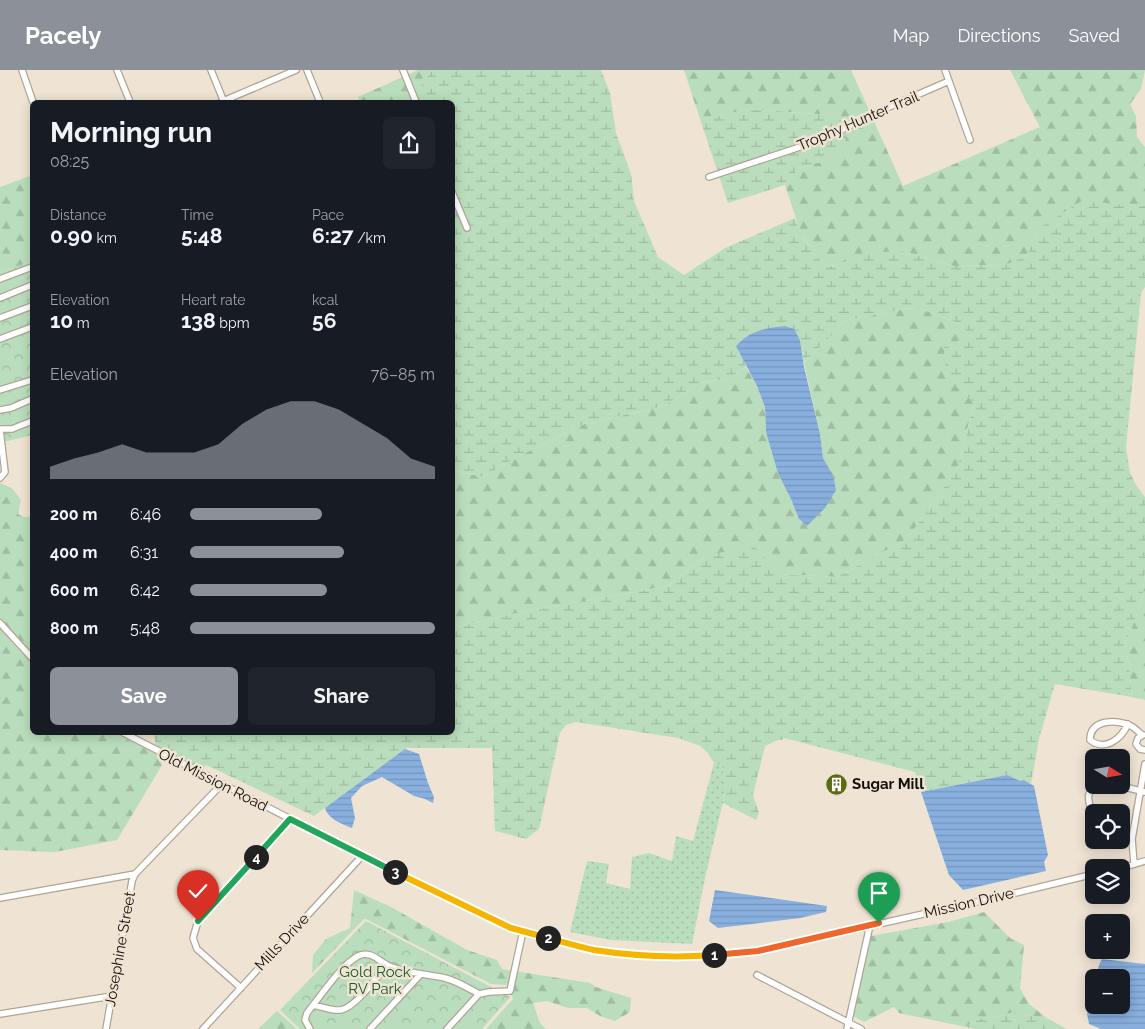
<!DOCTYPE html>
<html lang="en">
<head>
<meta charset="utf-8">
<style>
  :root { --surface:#171b24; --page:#20242c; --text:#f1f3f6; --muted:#9ea1a6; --accent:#8c9099 }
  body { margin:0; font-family:Raleway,sans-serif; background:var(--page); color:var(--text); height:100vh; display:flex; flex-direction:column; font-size:19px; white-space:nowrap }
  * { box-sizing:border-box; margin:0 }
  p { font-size:16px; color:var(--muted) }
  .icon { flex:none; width:28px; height:28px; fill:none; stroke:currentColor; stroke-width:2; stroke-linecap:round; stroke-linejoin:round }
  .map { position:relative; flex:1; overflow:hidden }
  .details { position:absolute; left:30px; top:30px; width:425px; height:635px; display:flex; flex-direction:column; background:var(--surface); border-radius:8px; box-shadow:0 2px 12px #0003 }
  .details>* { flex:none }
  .needle { width:32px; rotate:101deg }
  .fabs { position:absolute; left:1085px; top:679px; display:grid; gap:10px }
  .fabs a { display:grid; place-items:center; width:45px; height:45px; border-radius:8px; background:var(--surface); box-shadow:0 2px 12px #0003; font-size:25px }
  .pin { position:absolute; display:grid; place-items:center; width:42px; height:42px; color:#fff; margin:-51px -21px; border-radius:50% 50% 50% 0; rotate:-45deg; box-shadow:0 0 5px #0007 }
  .pin .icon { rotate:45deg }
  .km { position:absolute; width:25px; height:25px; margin:-12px; border-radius:50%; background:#222; color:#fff; font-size:14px; line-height:25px; text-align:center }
  .round { display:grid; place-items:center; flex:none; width:52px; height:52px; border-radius:8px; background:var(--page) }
  .headline { display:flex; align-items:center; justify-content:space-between; height:85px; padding:0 20px }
  h1 { font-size:28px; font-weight:700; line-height:38px }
  .metrics { display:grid; grid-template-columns:repeat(3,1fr); gap:8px; height:85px; padding:5px 20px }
  .metrics div { display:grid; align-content:center }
  .metrics b { font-size:21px; font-weight:700 }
  .metrics small { font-size:14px; font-weight:400 }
  .metrics p { font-size:14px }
  .chart { height:140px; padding:10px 20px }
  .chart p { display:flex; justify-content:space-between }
  .chart svg { width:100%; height:90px; margin-top:5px; fill:var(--accent); opacity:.7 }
  .action { display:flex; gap:10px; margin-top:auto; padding:10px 20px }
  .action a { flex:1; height:58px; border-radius:8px; background:var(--accent); color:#fff; font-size:20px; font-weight:700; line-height:58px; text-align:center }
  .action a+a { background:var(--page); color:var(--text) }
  ul { padding:0 20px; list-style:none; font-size:16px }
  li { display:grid; grid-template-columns:80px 60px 1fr; align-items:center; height:38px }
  li i { height:12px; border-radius:6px; background:var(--accent) }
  header { display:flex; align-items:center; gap:30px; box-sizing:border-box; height:70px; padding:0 25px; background:var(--accent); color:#fff }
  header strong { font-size:24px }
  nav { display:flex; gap:28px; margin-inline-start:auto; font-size:18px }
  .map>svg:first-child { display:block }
</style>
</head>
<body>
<header>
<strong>Pacely</strong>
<nav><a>Map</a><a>Directions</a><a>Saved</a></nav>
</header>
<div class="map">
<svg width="1145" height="959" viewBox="0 0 1145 959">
  <defs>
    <pattern id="grass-dots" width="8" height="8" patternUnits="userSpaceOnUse" patternTransform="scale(1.25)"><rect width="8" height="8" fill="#badebd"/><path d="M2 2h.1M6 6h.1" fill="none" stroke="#9fbda1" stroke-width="1.8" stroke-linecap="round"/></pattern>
    <pattern id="forest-firs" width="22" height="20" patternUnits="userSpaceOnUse" patternTransform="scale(1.25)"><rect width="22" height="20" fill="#badebd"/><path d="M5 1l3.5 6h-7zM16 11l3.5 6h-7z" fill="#9fbda1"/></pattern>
    <pattern id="wetland-marsh" width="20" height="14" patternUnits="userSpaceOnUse" patternTransform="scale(1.25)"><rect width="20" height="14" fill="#badebd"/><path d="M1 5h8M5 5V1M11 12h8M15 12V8" fill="none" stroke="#9fbda1"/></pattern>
    <pattern id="park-crowns" width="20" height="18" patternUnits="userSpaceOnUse" patternTransform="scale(1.25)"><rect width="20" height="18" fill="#badebd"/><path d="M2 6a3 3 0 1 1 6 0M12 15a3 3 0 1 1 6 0" fill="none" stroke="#9fbda1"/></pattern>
    <pattern id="water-rules" width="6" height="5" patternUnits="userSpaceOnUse" patternTransform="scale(1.25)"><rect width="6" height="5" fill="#88afde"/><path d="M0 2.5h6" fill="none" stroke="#7495bd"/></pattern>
  </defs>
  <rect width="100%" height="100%" fill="#efe3d3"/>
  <path fill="url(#grass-dots)" d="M 714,693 L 722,695 L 726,719 L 705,808 L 692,874 L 611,870 L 570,862 L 587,791 L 609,794 L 606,813 L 630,819 L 632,787 L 649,783 L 672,791 L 676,766 L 693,771 Z"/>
  <path fill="url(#forest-firs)" d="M 418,0 L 432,0 L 419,18 L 417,32 L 360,32 L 358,27 Z
    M 684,0 L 851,0 L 903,116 L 1040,57 L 1010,0 L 1145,0 L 1141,19 L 1130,34 L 1136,46 L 1137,67 L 1145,77 L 1145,136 L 1130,136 L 1039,158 L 1027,185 L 1006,195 L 954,196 L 902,181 L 826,197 L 815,185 L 800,161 L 785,115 L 799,98 L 830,89 L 845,52 L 829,45 L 748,39 L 716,47 L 700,49 Z
    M 32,105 L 32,191 L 0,203 L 0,117 Z
    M 916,237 L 961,254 L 969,266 L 959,272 L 945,301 L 974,333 L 957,399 L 907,469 L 837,507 L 781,504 L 708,485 L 667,516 L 507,545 L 453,558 L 452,400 L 483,407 L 522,384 L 546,374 L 576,356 L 664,336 L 699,313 L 727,309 L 746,297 L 757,316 L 765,337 L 766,362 L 791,429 L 799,449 L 807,456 L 813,449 L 833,405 L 823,388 L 820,364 L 804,293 L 831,266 L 843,251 Z
    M 0,413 L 12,418 L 21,430 L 18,444 L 24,447 L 32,446 L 32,584 L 0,549 Z
    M 1145,502 L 1145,630 L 1132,627 L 1129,595 L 1125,575 L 1142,531 Z
    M 0,558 L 15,576 L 32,592 L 32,662 L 115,663 L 158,685 L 162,695 L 117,770 L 55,782 L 0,780 Z
    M 354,820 L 391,837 L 467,880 L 497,890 L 502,899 L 590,913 L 596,917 L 631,928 L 630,942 L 615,951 L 600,946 L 587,938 L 568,938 L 547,931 L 533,933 L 540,953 L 546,959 L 486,959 L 513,929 L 512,926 L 509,923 L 508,915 L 491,914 L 366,849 L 364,849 L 312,903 L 313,885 L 326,869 L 350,858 Z
    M 984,842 L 1010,868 L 1024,875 L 1020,918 L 1029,934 L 1048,949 L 1013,942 L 1005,945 L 977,949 L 966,957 L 899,943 L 894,937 L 864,952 L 853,946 L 866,867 L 948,852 Z
    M 277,941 L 297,959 L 258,959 Z"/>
  <path fill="url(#wetland-marsh)" d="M 432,0 L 601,0 L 610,23 L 616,63 L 631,104 L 634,131 L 658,187 L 684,205 L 725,178 L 795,148 C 801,167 813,182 826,197 L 833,196 L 868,183 L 902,181 L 954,196 L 1006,195 L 1027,185 L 1039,158 L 1083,130 L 1130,136 L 1145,136 L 1145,217 L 1141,223 L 1126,377 L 1130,403 L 1136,415 L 1145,427 L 1145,502 L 1142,531 L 1125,575 L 1129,595 L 1132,627 L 1055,614 L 1039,669 L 1031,714 L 1024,710 L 1020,711 L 1007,705 L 921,722 L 915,702 L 784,668 L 782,670 L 778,670 L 765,676 L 753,725 L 759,743 L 756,750 L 723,733 L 726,719 L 722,695 L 714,693 L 707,682 L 700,676 L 678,668 L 576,652 L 566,655 L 560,663 L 539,759 L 526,769 L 495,761 L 492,678 L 407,678 L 314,746 L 206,695 L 202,701 L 156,677 L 154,665 L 155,662 L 452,662 L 453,558 L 507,545 L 667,516 L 708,485 L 754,476 L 781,504 L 837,507 L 907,469 L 957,399 L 974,333 L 945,301 L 944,277 L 969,266 L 961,254 L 916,237 L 843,251 L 831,266 L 804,293 L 800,270 L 745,294 L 746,297 L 727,309 L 699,313 L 664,336 L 576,356 L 546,374 L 522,384 L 483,407 L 453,400 L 452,32 L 417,32 L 419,18 Z
    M 748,39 L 829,45 L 845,52 L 846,73 L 830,89 L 799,98 L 785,115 L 728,133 L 700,49 L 716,47 Z
    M 1013,942 L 1048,949 L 1067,959 L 976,959 L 966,957 L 977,949 L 1005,945 Z"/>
  <path fill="url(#park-crowns)" d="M 32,191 L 32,365 L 0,373 L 0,203 Z
    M 366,851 L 510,927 L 482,959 L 300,959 L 280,940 Z"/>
  <path fill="url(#water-rules)" d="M 785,256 L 794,259 L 800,270 L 804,297 L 820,364 L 823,388 L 833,405 L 836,420 L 825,438 L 807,456 L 799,449 L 791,429 L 778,403 L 766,362 L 765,337 L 757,316 L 736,276 C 750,261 765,258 785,256 Z
    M 405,679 L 419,684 L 428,713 L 434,727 L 433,733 L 425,729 L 414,726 L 382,707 L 362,716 L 351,728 L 355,748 L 352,758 C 342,754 328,749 325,738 Z
    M 1007,705 L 1020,711 L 1024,710 L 1034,716 L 1048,785 L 1044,792 L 1046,801 L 963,820 L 949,805 L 921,722 Z
    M 715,820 L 827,836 L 826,842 L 800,848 L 718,858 L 709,851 Z
    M 1102,889 L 1145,894 L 1145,959 L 1101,959 L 1089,954 L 1087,944 L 1094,916 L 1094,935 L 1121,935 L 1121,908 L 1096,907 L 1099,895 Z"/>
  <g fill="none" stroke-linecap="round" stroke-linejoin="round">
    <defs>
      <path id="minor" d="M 22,0 L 33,32
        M 117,0 L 130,32
        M 211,0 L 224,32
        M 307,0 L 320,32
        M 403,0 L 416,32
        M 945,0 L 970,70
        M 221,32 L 296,0
        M 709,107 L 824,69 L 866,47 L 949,11
        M 452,122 L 467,158
        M 0,209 L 32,197
        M 0,228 L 32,215
        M 0,248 L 32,236
        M 0,269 L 32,257
        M 0,320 L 32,310
        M 0,340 L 11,338 L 32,329
        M 0,359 L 12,359 L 32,351
        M 0,360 L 5,402 L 0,408
        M 0,553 L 32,588
        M 1128,654 C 1121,669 1105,682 1090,670 C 1090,650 1114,649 1129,655 C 1134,657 1138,661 1142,665
        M 122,662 L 362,786 L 511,858 L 592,879 L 637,885 L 694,887 L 758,881 L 999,827 L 1094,804
        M 1143,665 L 1138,668 L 1136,674 L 1140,679 L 1145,680
        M 1117,715 L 1145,722
        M 1092,744 C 1089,730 1084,724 1097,715
        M 1134,794 L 1132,769 L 1145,694
        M 1121,798 L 1145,791
        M 0,828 L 135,804
        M 757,905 L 861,959
        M 241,918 L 197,879 L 193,868 L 198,851 L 291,749
        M 314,935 C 322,937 332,941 341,940 C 356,937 377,907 387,895
        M 0,944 L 112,926
        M 106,959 L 132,811 L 135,804 L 222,714
        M 203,959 L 362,786
        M 310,959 L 305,950 L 307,943 C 320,927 341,895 358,886 C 371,880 378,891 389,896 C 407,903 426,904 445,908 C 457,911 468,918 479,924
        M 370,959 L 420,905
        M 447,959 L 479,924 L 489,922 L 510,921 L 523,861
        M 847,959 L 870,855"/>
    </defs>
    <use href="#minor" stroke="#b0a595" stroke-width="8"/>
    <use href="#minor" stroke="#fff" stroke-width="5.5"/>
  </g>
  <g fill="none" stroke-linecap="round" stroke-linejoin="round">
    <defs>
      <path id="split-1" d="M 714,885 L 758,881 L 879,853"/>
      <path id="split-2" d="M 548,868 C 563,872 579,877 594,880 C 633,886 674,888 714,885"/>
      <path id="split-3" d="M 395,802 L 511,858 L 548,868"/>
      <path id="split-4" d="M 256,787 L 290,749 L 395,802"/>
      <path id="split-5" d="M 198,851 L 256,787"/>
    </defs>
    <use href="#split-1" stroke="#fff" stroke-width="10"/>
    <use href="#split-2" stroke="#fff" stroke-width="10"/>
    <use href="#split-3" stroke="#fff" stroke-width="10"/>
    <use href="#split-4" stroke="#fff" stroke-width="10"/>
    <use href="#split-5" stroke="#fff" stroke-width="10"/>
    <use href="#split-1" stroke="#f0652b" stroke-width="6"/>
    <use href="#split-2" stroke="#f5b400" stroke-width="6"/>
    <use href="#split-3" stroke="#f5b400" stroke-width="6"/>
    <use href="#split-4" stroke="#22a559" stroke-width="6"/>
    <use href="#split-5" stroke="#22a559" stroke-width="6"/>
  </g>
  <defs>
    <symbol id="building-disc" viewBox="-11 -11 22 22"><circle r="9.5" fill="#5c6a13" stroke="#efe3d3"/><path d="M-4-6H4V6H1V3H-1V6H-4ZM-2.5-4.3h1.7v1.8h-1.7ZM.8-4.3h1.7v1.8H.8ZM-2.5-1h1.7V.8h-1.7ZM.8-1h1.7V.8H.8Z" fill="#fff"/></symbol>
  </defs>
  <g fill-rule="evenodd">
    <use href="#building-disc" x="824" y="702" width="25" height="25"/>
  </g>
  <g text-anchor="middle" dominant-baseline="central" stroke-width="5" stroke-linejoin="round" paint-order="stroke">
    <g font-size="15" fill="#130f0a" stroke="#efe3d3">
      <text transform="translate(858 51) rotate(-23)">Trophy Hunter Trail</text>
      <text transform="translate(213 710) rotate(27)">Old Mission Road</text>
      <text transform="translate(969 833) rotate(-13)">Mission Drive</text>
      <text transform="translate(282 872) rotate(-47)">Mills Drive</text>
      <text transform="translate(120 879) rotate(-80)">Josephine Street</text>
    </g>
    <g font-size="15" font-weight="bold" fill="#130f0a" stroke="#efe3d3" text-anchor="start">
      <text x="852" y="714">Sugar Mill</text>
    </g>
    <g font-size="15" fill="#185e28" stroke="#efe3d3">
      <text x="375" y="902">Gold Rock<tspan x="375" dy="17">RV Park</tspan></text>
    </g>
  </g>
</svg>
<div class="fabs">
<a><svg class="needle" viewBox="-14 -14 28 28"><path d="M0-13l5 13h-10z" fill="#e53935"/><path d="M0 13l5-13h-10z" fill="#9ea1a6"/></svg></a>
<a><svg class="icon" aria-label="locate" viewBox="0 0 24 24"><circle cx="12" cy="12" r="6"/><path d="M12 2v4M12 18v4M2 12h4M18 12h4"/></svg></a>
<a><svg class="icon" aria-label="layers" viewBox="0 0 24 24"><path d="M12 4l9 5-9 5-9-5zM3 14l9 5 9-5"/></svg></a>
<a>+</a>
<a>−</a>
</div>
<div class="pin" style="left:879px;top:853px;background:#1e9e55"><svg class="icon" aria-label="arrive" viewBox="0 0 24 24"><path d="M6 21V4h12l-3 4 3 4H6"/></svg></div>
<div class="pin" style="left:198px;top:851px;background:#d93025"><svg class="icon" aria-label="check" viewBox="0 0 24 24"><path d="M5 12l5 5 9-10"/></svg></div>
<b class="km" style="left:714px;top:885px">1</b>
<b class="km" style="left:548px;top:868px">2</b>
<b class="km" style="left:395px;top:802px">3</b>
<b class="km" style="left:256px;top:787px">4</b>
<section class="details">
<div class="headline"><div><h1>Morning run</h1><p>08:25</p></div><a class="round"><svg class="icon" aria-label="share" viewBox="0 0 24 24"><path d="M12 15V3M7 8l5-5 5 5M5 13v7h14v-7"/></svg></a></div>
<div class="metrics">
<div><p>Distance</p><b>0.90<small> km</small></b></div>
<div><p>Time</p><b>5:48</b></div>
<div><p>Pace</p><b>6:27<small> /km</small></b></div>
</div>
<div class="metrics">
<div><p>Elevation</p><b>10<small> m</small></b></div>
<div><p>Heart rate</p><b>138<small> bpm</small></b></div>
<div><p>kcal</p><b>56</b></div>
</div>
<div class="chart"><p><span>Elevation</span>76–85 m</p>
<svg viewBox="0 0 160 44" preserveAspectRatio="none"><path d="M0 44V38L10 34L20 31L30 27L40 31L50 31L60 31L70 27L80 17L90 10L100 6L110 6L120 10L130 17L140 24L150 34L160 38V44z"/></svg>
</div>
<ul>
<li><b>200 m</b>6:46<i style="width:54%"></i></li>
<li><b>400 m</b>6:31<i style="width:63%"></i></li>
<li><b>600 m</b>6:42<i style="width:56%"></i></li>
<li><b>800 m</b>5:48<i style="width:100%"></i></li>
</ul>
<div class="action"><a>Save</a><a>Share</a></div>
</section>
</div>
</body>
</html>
